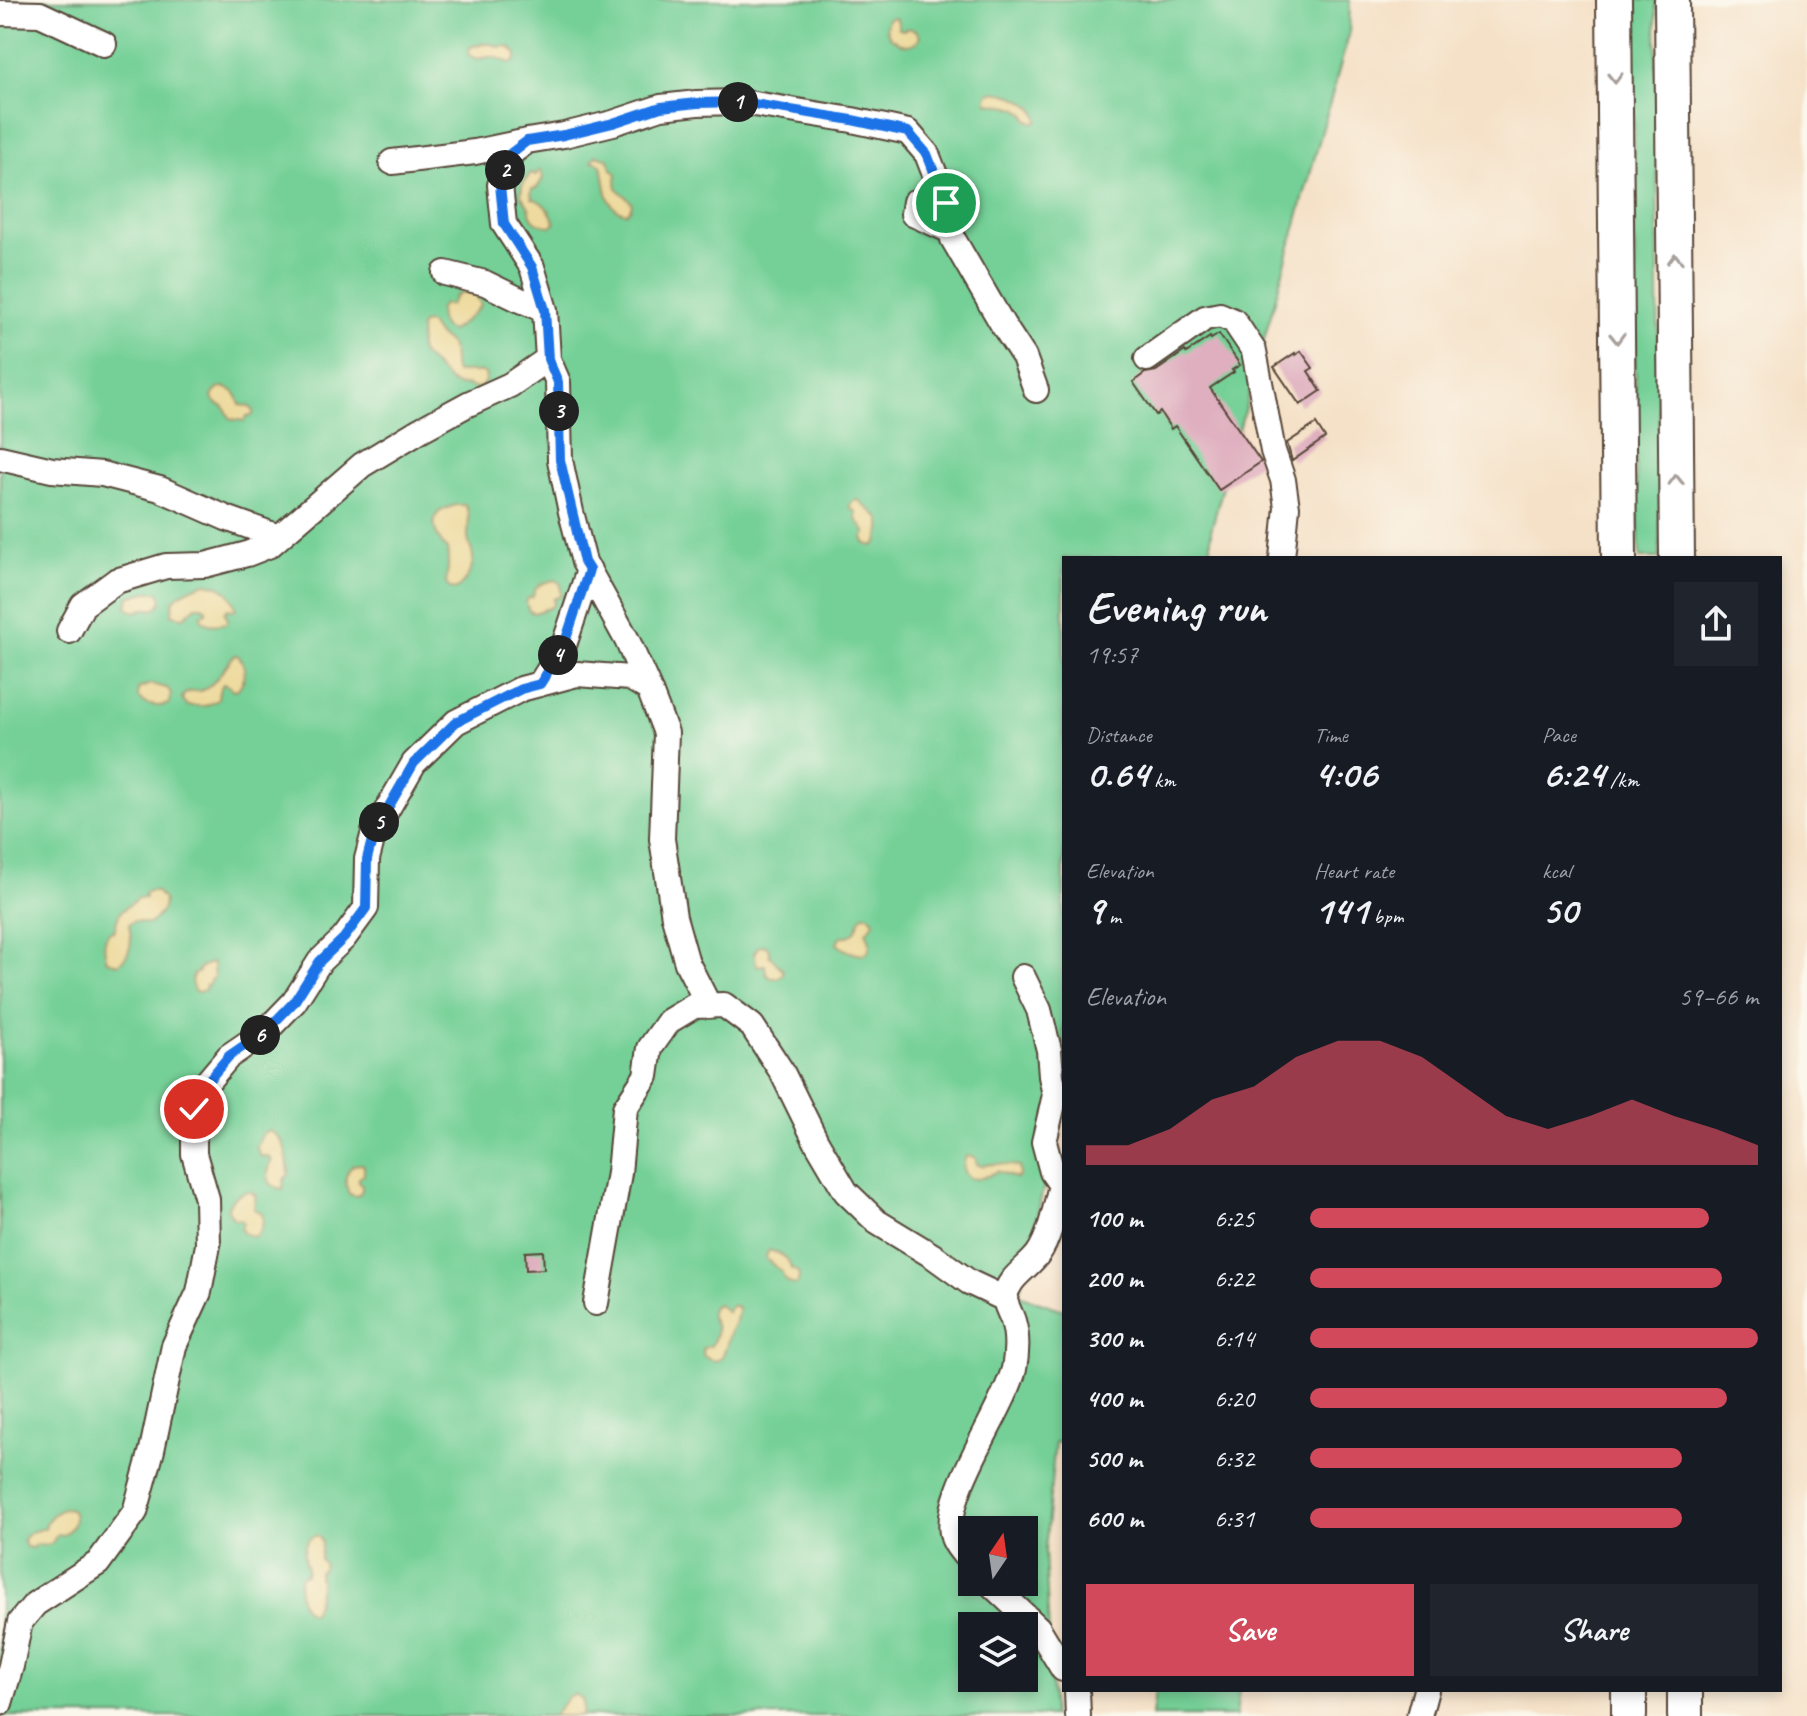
<!DOCTYPE html>
<html lang="en">
<head>
<meta charset="utf-8">
<style>
  :root { --surface:#171b24; --page:#20242c; --text:#f1f3f6; --muted:#9ea1a6; --accent:#d1495b }
  body { margin:0; font-family:Caveat,sans-serif; background:var(--page); color:var(--text); height:100vh; display:flex; flex-direction:column; font-size:30px; white-space:nowrap }
  * { box-sizing:border-box; margin:0 }
  p { font-size:26px; color:var(--muted) }
  .icon { flex:none; width:44px; height:44px; fill:none; stroke:currentColor; stroke-width:2; stroke-linecap:round; stroke-linejoin:round }
  .map { position:relative; flex:1; overflow:hidden }
  .sheet { position:absolute; left:1062px; top:556px; width:720px; height:1136px; display:flex; flex-direction:column; background:var(--surface); border-radius:0px; box-shadow:0 4px 12px #0003 }
  .sheet>* { flex:none }
  .needle { width:52px; rotate:13deg }
  .controls { position:absolute; left:958px; top:1516px; display:grid; gap:16px }
  .controls a { display:grid; place-items:center; width:80px; height:80px; border-radius:0px; background:var(--surface); box-shadow:0 4px 12px #0003; font-size:40px }
  .pin { position:absolute; display:grid; place-items:center; width:68px; height:68px; color:#fff; margin:-34px; border:4px solid #fff; border-radius:50%; box-shadow:0 2px 8px #0007 }
  .km { position:absolute; width:40px; height:40px; margin:-20px; border-radius:50%; background:#222; color:#fff; font-size:22px; line-height:40px; text-align:center }
  .round { display:grid; place-items:center; flex:none; width:84px; height:84px; border-radius:0px; background:var(--page) }
  .summary { display:flex; align-items:center; justify-content:space-between; height:136px; padding:0 24px }
  h1 { font-size:44px; font-weight:700; line-height:60px }
  .metrics { display:grid; grid-template-columns:repeat(3,1fr); gap:12px; height:136px; padding:8px 24px }
  .metrics div { display:grid; align-content:center }
  .metrics b { font-size:40px; font-weight:700 }
  .metrics small { font-size:22px; font-weight:400 }
  .metrics p { font-size:22px }
  .chart { height:224px; padding:16px 24px }
  .chart p { display:flex; justify-content:space-between }
  .chart svg { width:100%; height:144px; margin-top:8px; fill:var(--accent); opacity:.7 }
  .cta { display:flex; gap:16px; margin-top:auto; padding:16px 24px }
  .cta a { flex:1; height:92px; border-radius:0px; background:var(--accent); color:#fff; font-size:32px; font-weight:700; line-height:92px; text-align:center }
  .cta a+a { background:var(--page); color:var(--text) }
  ul { padding:0 24px; list-style:none; font-size:26px }
  li { display:grid; grid-template-columns:128px 96px 1fr; align-items:center; height:60px }
  li i { height:20px; border-radius:10px; background:var(--accent) }
  .map>svg:first-child { display:block }
</style>
</head>
<body>
<div class="map">
<svg width="1807" height="1716" viewBox="0 0 1807 1716">
  <rect width="100%" height="100%" fill="#fbf7ec"/>
  <filter id="ink" filterUnits="userSpaceOnUse"><feTurbulence type="fractalNoise" baseFrequency=".0125" numOctaves="2"/><feDisplacementMap in="SourceGraphic" scale="16" xChannelSelector="R" yChannelSelector="G"/><feConvolveMatrix kernelMatrix="1 2 1 2 8 2 1 2 1" color-interpolation-filters="sRGB"/></filter>
  <filter id="wash" filterUnits="userSpaceOnUse"><feTurbulence type="fractalNoise" baseFrequency=".006" numOctaves="4" result="noise"/><feDisplacementMap in="SourceGraphic" scale="32" xChannelSelector="R" yChannelSelector="G"/><feGaussianBlur stdDeviation="1.8" result="paint"/><feColorMatrix in="noise" values="0 0 0 0 0 0 0 0 0 0 0 0 0 0 0 0 0 1.4 0 .05"/><feComposite in="paint" operator="in"/></filter>
  <g filter="url(#wash)">
    <rect width="100%" height="100%" fill="#f5e1c7"/>
    <path fill="#75d097" stroke="#587d5a" stroke-width="2" fill-rule="evenodd" d="M 0,0 L 1350,0 L 1349,34 L 1211,530 L 1211,558 L 1064,558 L 1064,1097 L 1019,1295 L 1064,1310 L 1064,1443 L 1055,1442 L 1045,1551 L 1053,1716 L 0,1716 ZM 972,1530 L 1024,1530 L 1024,1582 L 972,1582 ZM 972,1626 L 1024,1626 L 1024,1678 L 972,1678 Z
      M 1633,0 L 1656,0 L 1660,558 L 1640,558 L 1636,471 Z
      M 1155,1690 L 1239,1690 L 1236,1716 L 1152,1716 Z"/>
    <path fill="#eeda9e" stroke="#94825e" stroke-width="2" d="M 893,17 L 897,19 L 899,29 L 904,30 L 907,28 L 916,30 L 920,37 L 917,42 C 908,47 901,46 895,39 L 892,39 C 886,32 885,28 888,19 Z
      M 481,44 L 492,44 L 499,47 C 506,44 513,48 517,55 L 515,61 L 512,63 C 506,62 499,58 493,57 C 481,56 480,63 468,54 L 470,47 Z
      M 990,92 C 1007,92 1038,102 1038,121 L 1035,123 L 1028,120 C 1022,103 1002,107 987,102 L 987,98 Z
      M 596,155 L 607,158 L 612,169 L 617,174 C 613,193 623,191 632,203 L 630,210 L 626,213 C 599,208 609,172 599,163 C 597,162 595,162 592,161 Z
      M 541,170 L 543,178 L 537,188 L 532,189 L 531,192 L 532,198 C 544,202 551,211 555,223 L 552,226 C 542,226 529,221 530,209 C 527,205 525,199 521,196 L 522,185 L 531,173 L 536,175 L 538,171 Z
      M 463,292 C 473,293 477,296 481,305 C 478,310 456,329 451,331 L 444,328 L 440,320 L 439,310 L 443,304 L 450,305 L 456,295 Z
      M 426,322 L 431,325 C 436,337 443,336 450,345 C 456,352 452,364 456,372 L 482,372 L 486,375 L 485,381 L 481,387 L 474,388 L 466,385 C 452,388 448,379 439,371 C 436,368 433,366 431,362 C 413,351 422,341 420,326 Z
      M 223,387 C 235,390 237,394 240,405 L 248,406 L 253,410 L 253,415 L 247,416 L 244,421 L 231,419 L 224,407 L 216,403 L 212,398 C 213,392 217,389 223,387 Z
      M 855,500 L 860,501 C 871,515 886,513 880,534 C 877,545 881,538 874,546 L 866,544 L 863,538 L 866,533 L 856,519 L 856,512 L 850,508 L 850,504 Z
      M 456,505 L 465,505 C 471,515 468,525 468,537 C 468,544 472,549 473,556 C 474,568 465,584 455,590 L 448,587 L 446,583 C 448,568 449,564 447,549 C 439,542 429,523 438,513 C 442,509 450,507 456,505 Z
      M 555,580 L 561,584 L 561,596 L 553,599 L 554,603 L 552,607 L 534,613 L 529,611 L 526,603 L 528,598 L 533,597 C 534,585 544,582 555,580 Z
      M 206,583 C 225,586 230,591 236,608 L 234,610 L 228,609 L 225,613 L 228,620 L 227,623 C 218,624 209,627 202,620 L 201,615 L 206,613 L 206,609 L 202,606 L 196,606 L 184,617 L 172,615 C 172,611 172,604 174,600 C 178,593 198,585 206,583 Z
      M 146,592 L 156,592 L 160,594 L 162,600 C 158,608 154,612 146,608 L 136,612 L 130,610 L 127,606 L 129,597 Z
      M 235,655 L 239,656 C 247,668 246,679 238,689 L 233,690 L 226,684 L 223,684 L 219,691 L 218,700 L 205,706 L 188,706 L 183,701 L 182,697 C 192,686 197,695 207,688 C 219,680 225,664 235,655 Z
      M 150,684 L 167,688 L 171,693 L 169,704 C 158,708 145,706 138,697 L 138,689 Z
      M 149,891 L 156,891 C 158,894 162,897 163,900 C 167,909 155,919 149,924 L 134,921 L 129,924 C 132,939 133,954 118,964 L 107,961 C 104,950 102,942 109,932 L 114,931 C 119,914 117,913 132,903 C 141,897 133,898 145,898 L 144,893 Z
      M 864,915 L 869,915 L 874,921 L 872,926 L 866,931 C 867,935 870,939 870,944 C 870,964 844,950 837,944 C 841,930 849,941 855,931 C 859,925 858,920 864,915 Z
      M 762,945 L 768,947 L 770,956 L 783,970 L 783,974 L 778,978 L 771,978 L 766,974 L 765,965 L 757,966 L 754,953 L 758,947 Z
      M 210,963 L 213,964 L 214,978 L 211,979 L 209,984 L 206,985 L 205,990 L 198,992 L 194,991 L 191,982 L 194,974 L 199,972 L 198,969 Z
      M 270,1131 C 287,1139 287,1157 289,1174 L 284,1180 L 283,1189 C 265,1187 266,1173 272,1160 L 267,1156 L 261,1157 L 256,1147 L 263,1133 Z
      M 966,1156 L 975,1157 L 977,1164 L 981,1166 C 996,1163 1003,1163 1019,1167 L 1020,1174 L 1018,1178 L 1015,1178 L 997,1171 C 979,1183 956,1183 966,1156 Z
      M 361,1164 L 364,1165 L 364,1175 L 359,1178 L 359,1182 L 362,1185 L 362,1190 L 359,1195 L 354,1196 L 349,1194 C 344,1182 344,1174 353,1165 Z
      M 250,1191 L 256,1196 L 254,1209 L 262,1213 C 265,1221 262,1233 253,1237 L 243,1233 L 241,1228 L 243,1224 L 242,1220 L 234,1219 L 228,1210 C 229,1198 238,1193 250,1191 Z
      M 770,1250 C 781,1255 789,1256 791,1269 L 797,1271 L 799,1276 L 798,1283 L 795,1285 L 789,1283 L 783,1277 L 782,1272 L 766,1259 L 767,1253 Z
      M 718,1304 L 727,1312 L 730,1306 L 735,1306 L 738,1308 C 739,1319 733,1324 730,1333 C 726,1347 723,1372 703,1355 L 703,1348 L 711,1346 C 713,1340 717,1336 716,1329 C 714,1317 707,1320 713,1306 Z
      M 68,1508 L 72,1510 C 77,1523 72,1528 63,1535 L 58,1534 L 51,1544 C 45,1546 39,1543 34,1545 L 34,1548 L 26,1547 L 23,1540 C 27,1531 36,1531 45,1528 C 46,1518 58,1509 68,1508 Z
      M 314,1536 L 318,1536 L 322,1542 L 320,1559 L 324,1564 L 323,1569 L 319,1572 L 318,1578 L 321,1580 C 320,1588 316,1608 311,1613 C 298,1607 297,1589 301,1576 L 306,1574 L 307,1568 C 302,1557 302,1541 314,1536 Z
      M 576,1694 L 583,1700 L 582,1716 L 553,1716 L 569,1696 Z"/>
    <g id="blocks">
      <path fill="#dfafbf" d="M 1219,334 L 1240,365 L 1232,370 L 1234,372 L 1210,388 L 1261,462 L 1219,490 L 1175,426 L 1171,429 L 1160,412 L 1156,415 L 1133,382 L 1145,373 L 1156,371 L 1185,351 L 1186,353 L 1210,337 L 1211,339 Z
        M 1301,351 L 1313,368 L 1308,371 L 1321,391 L 1300,405 L 1274,367 L 1295,353 L 1296,355 Z
        M 1316,424 L 1325,438 L 1292,461 L 1287,443 Z
        M 543,1251 L 544,1269 L 526,1270 L 525,1252 Z"/>
    </g>
  </g>
  <g filter="url(#ink)">
    <use href="#blocks" fill-opacity="0" stroke="#574537" stroke-width="2"/>
    <g fill="none" stroke-linecap="round" stroke-linejoin="round">
      <defs>
        <path id="minor" d="M 0,13 L 40,14 L 104,44
          M 392,162 L 475,152 L 523,142
          M 943,195 L 915,202 L 913,214 L 951,231
          M 445,273 L 485,283 L 518,299 L 545,310
          M 1147,359 L 1205,318 L 1220,315 L 1234,321 L 1254,351 L 1273,451 L 1283,480 L 1287,507 L 1282,558
          M 0,458 L 52,470 L 102,474 L 160,489 L 226,518 L 279,537
          M 69,631 L 83,605 L 116,581 L 166,566 L 205,565 L 247,554 L 270,545 L 362,465 L 420,430 L 468,404 L 510,385 L 548,359
          M 540,684 L 563,648 L 589,570
          M 649,689 L 627,640 L 584,562 L 571,512 L 560,460 L 558,382 L 548,359 L 545,310 L 532,267 L 504,224 L 500,185 L 511,153 L 527,141 L 564,135 L 613,123 L 661,107 L 697,103 L 742,102 L 852,120 L 908,132 L 927,154 L 946,203 L 953,239 L 1003,325 L 1024,357 L 1036,390
          M 596,1303 L 619,1173 L 625,1108 L 646,1076 L 650,1048 L 669,1021 L 694,1006 L 724,1005 L 752,1026 L 782,1072 L 816,1141 L 846,1192 L 877,1222 L 933,1256 L 969,1282 L 1005,1299
          M 972,1565 C 967,1557 958,1549 954,1540 C 937,1501 1003,1413 1014,1369 C 1017,1353 1018,1337 1013,1321 C 1011,1314 1005,1305 1005,1298 C 1007,1278 1027,1269 1038,1254 C 1050,1238 1056,1205 1061,1185 L 1052,1172 L 1044,1142 L 1055,1095 L 1051,1076 L 1049,1050 L 1039,1010 L 1023,977
          M 989,1582 L 1038,1628 L 1063,1669
          M 1077,1690 L 1078,1716
          M 0,1703 L 11,1666 L 20,1622 L 35,1604 L 98,1563 L 135,1512 L 152,1450 L 174,1346 L 199,1292 L 208,1245 L 207,1199 L 194,1154 L 194,1109 L 202,1088 L 229,1056 L 267,1030 L 294,1002 L 320,961 L 344,938 L 366,908 L 367,859 L 374,832 L 414,763 L 456,722 L 521,689 L 577,674 L 630,678 L 649,689 L 666,733 L 662,839 L 674,917 L 687,963 L 709,1006
          M 1419,1716 L 1426,1690"/>
        <path id="highway" d="M 1614,0 L 1619,558
          M 1672,0 L 1677,558
          M 1629,1690 L 1629,1716
          M 1685,1690 L 1685,1716"/>
      </defs>
      <use href="#minor" stroke="#574537" stroke-width="28"/>
      <use href="#highway" stroke="#574537" stroke-width="38"/>
      <use href="#minor" stroke="#fff" stroke-width="24"/>
      <use href="#highway" stroke="#fff" stroke-width="34"/>
    </g>
    <defs><path id="oneway-chevron" d="M-2-3.5L2.5 0L-2 3.5" fill="none" stroke-width="1.6" stroke-linecap="round" stroke-linejoin="round" transform="scale(2)"/></defs>
    <g stroke="#a79f9a">
      <use href="#oneway-chevron" transform="translate(1615 78) rotate(89)"/>
      <use href="#oneway-chevron" transform="translate(1675 259) rotate(-91)"/>
      <use href="#oneway-chevron" transform="translate(1617 338) rotate(89)"/>
      <use href="#oneway-chevron" transform="translate(1676 480) rotate(-91)"/>
    </g>
  </g>
  <g fill="none" stroke-linecap="round" stroke-linejoin="round" filter="url(#ink)">
    <defs>
      <path id="route" d="M 194,1109 L 202,1088 L 229,1056 L 267,1030 L 294,1002 L 320,961 L 344,938 L 366,908 L 367,859 L 374,832 L 414,763 L 456,722 L 521,689 L 540,684 L 563,648 L 589,570 L 584,562 L 560,460 L 558,382 L 548,359 L 545,310 L 532,267 L 504,224 L 500,185 L 511,153 L 527,141 L 564,135 L 613,123 L 661,107 L 697,103 L 742,102 L 852,120 L 908,132 L 927,154 L 946,203"/>
    </defs>
    <use href="#route" stroke="#fff" stroke-width="16"/>
    <use href="#route" stroke="#1a73e8" stroke-width="10"/>
  </g>
</svg>
<div class="controls">
<a><svg class="needle" viewBox="-14 -14 28 28"><path d="M0-13l5 13h-10z" fill="#e53935"/><path d="M0 13l5-13h-10z" fill="#9ea1a6"/></svg></a>
<a><svg class="icon" aria-label="layers" viewBox="0 0 24 24"><path d="M12 4l9 5-9 5-9-5zM3 14l9 5 9-5"/></svg></a>
</div>
<div class="pin" style="left:946px;top:203px;background:#1e9e55"><svg class="icon" aria-label="arrive" viewBox="0 0 24 24"><path d="M6 21V4h12l-3 4 3 4H6"/></svg></div>
<div class="pin" style="left:194px;top:1109px;background:#d93025"><svg class="icon" aria-label="check" viewBox="0 0 24 24"><path d="M5 12l5 5 9-10"/></svg></div>
<b class="km" style="left:738px;top:102px">1</b>
<b class="km" style="left:505px;top:170px">2</b>
<b class="km" style="left:559px;top:411px">3</b>
<b class="km" style="left:558px;top:655px">4</b>
<b class="km" style="left:379px;top:822px">5</b>
<b class="km" style="left:260px;top:1035px">6</b>
<section class="sheet">
<div class="summary"><div><h1>Evening run</h1><p>19:57</p></div><a class="round"><svg class="icon" aria-label="share" viewBox="0 0 24 24"><path d="M12 15V3M7 8l5-5 5 5M5 13v7h14v-7"/></svg></a></div>
<div class="metrics">
<div><p>Distance</p><b>0.64<small> km</small></b></div>
<div><p>Time</p><b>4:06</b></div>
<div><p>Pace</p><b>6:24<small> /km</small></b></div>
</div>
<div class="metrics">
<div><p>Elevation</p><b>9<small> m</small></b></div>
<div><p>Heart rate</p><b>141<small> bpm</small></b></div>
<div><p>kcal</p><b>50</b></div>
</div>
<div class="chart"><p><span>Elevation</span>59–66 m</p>
<svg viewBox="0 0 160 44" preserveAspectRatio="none"><path d="M0 44V38L10 38L20 33L30 24L40 20L50 11L60 6L70 6L80 11L90 20L100 29L110 33L120 29L130 24L140 29L150 33L160 38V44z"/></svg>
</div>
<ul>
<li><b>100 m</b>6:25<i style="width:89%"></i></li>
<li><b>200 m</b>6:22<i style="width:92%"></i></li>
<li><b>300 m</b>6:14<i style="width:100%"></i></li>
<li><b>400 m</b>6:20<i style="width:93%"></i></li>
<li><b>500 m</b>6:32<i style="width:83%"></i></li>
<li><b>600 m</b>6:31<i style="width:83%"></i></li>
</ul>
<div class="cta"><a>Save</a><a>Share</a></div>
</section>
</div>
</body>
</html>
